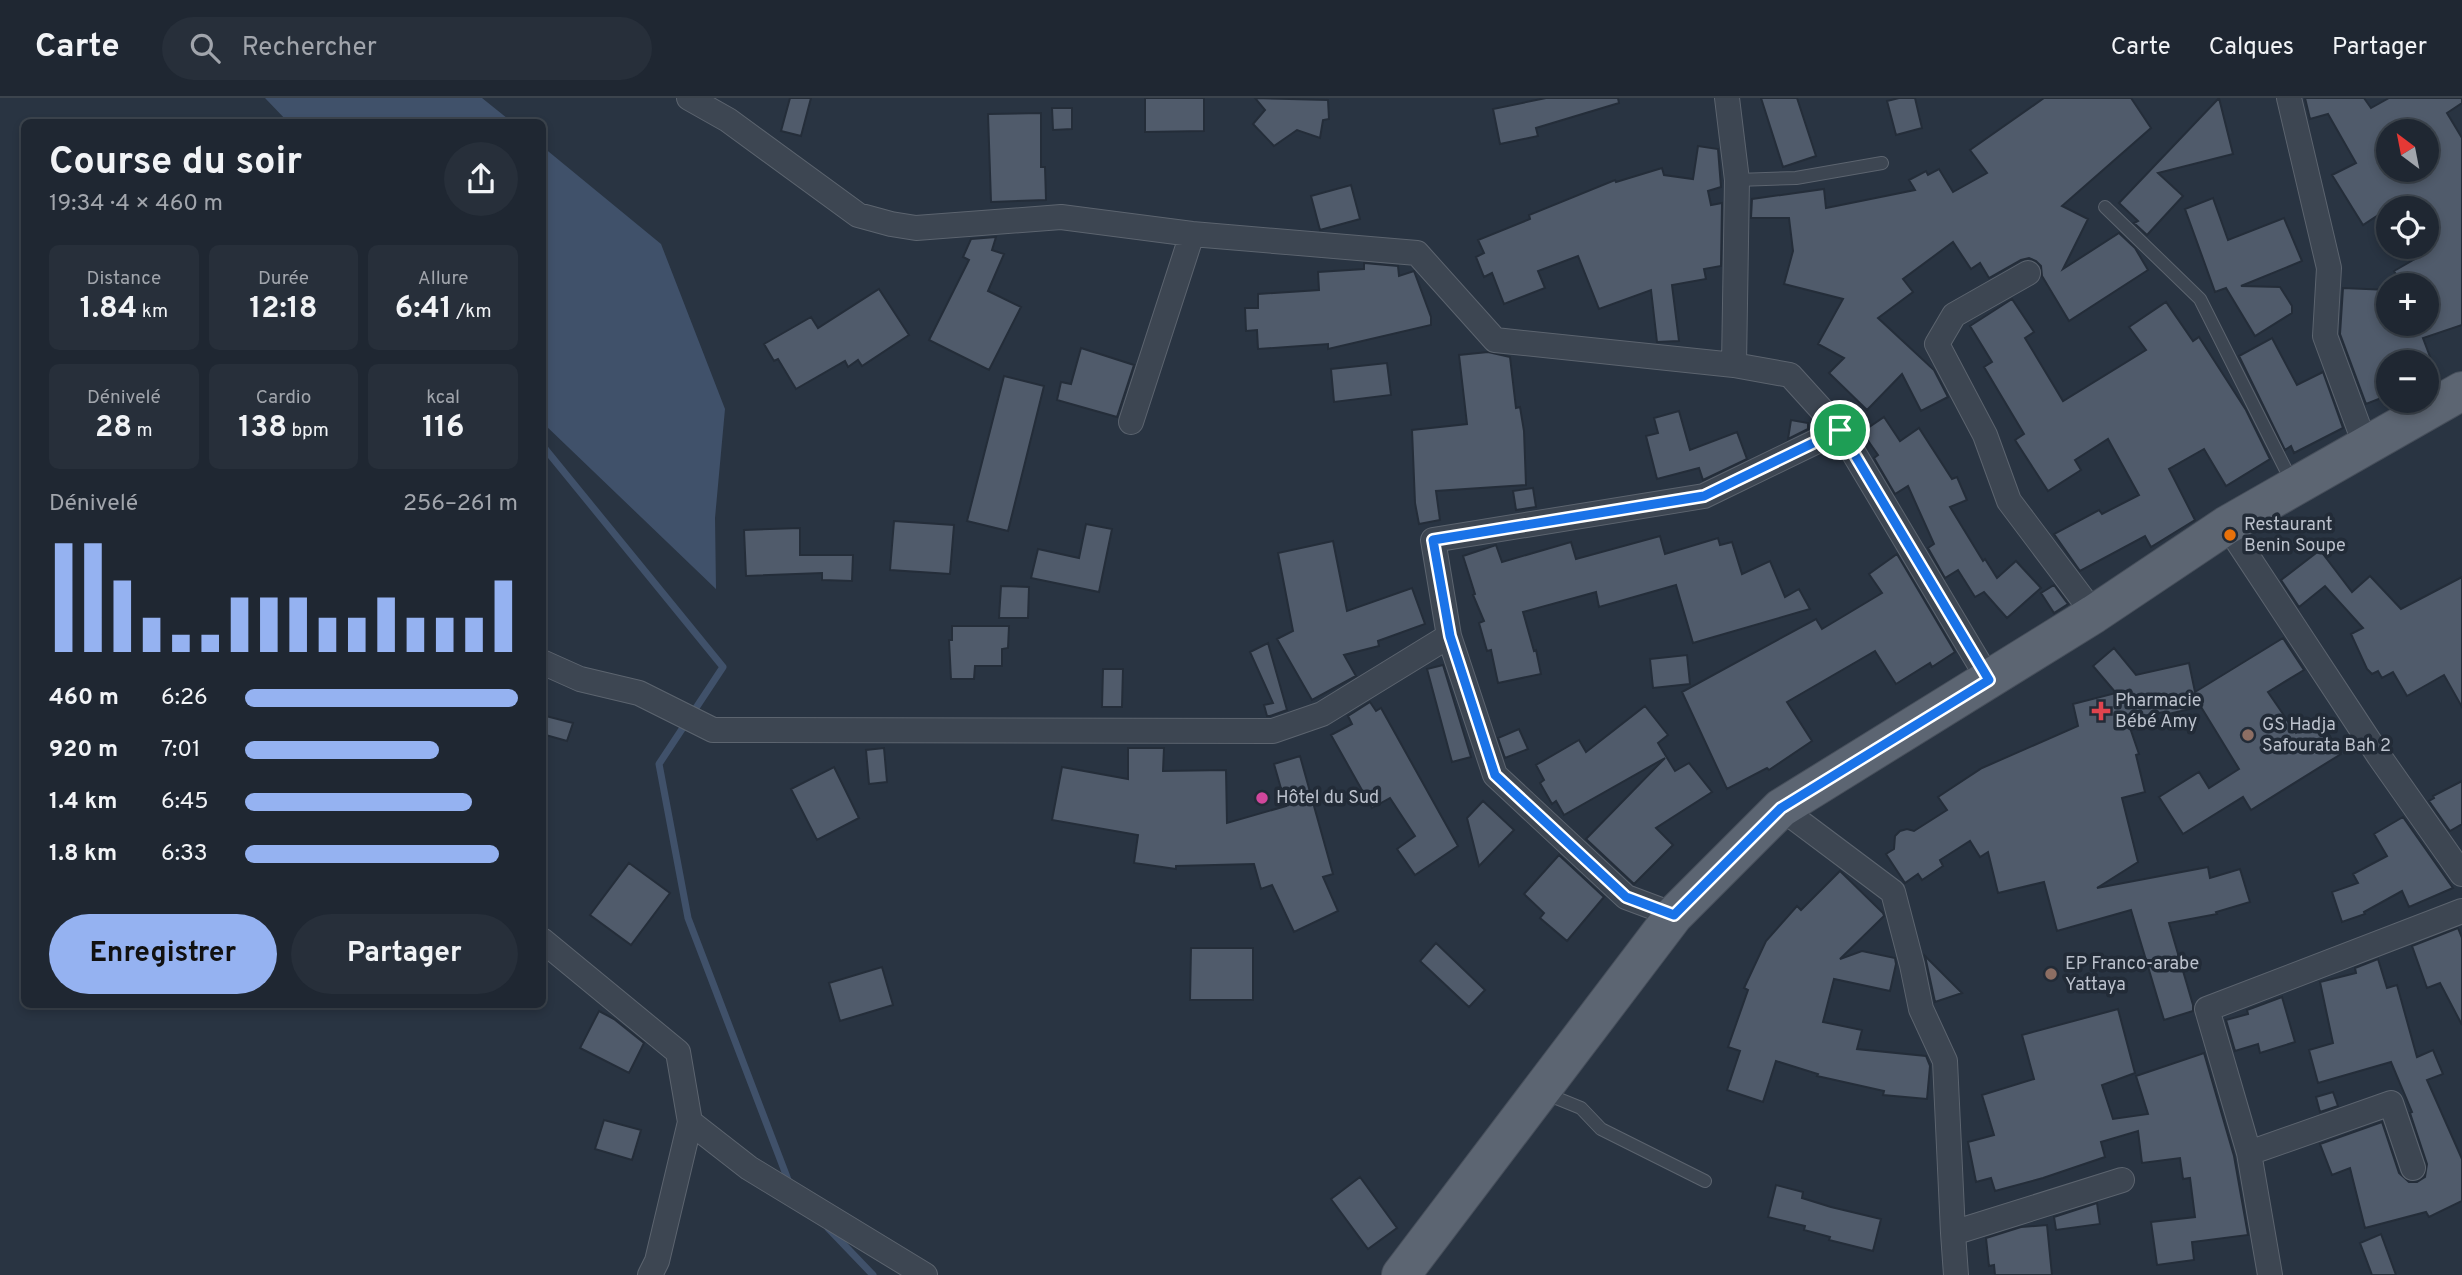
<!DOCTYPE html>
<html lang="fr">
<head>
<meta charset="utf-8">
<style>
  :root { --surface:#1f2732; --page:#272f3a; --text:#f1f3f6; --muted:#a1a5ac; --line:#3c444d; --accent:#95b2f1 }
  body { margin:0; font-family:Overpass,sans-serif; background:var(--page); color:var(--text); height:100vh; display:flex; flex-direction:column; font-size:26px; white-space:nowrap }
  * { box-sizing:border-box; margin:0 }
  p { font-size:23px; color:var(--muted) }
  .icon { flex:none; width:38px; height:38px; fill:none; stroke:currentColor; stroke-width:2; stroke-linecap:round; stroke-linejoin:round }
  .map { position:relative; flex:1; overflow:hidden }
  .side { position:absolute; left:21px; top:21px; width:525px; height:889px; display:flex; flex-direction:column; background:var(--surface); border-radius:10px; box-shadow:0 4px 10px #0003,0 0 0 2px var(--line) }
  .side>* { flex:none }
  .needle { width:46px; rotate:328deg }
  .tools { position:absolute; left:2376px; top:21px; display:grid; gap:14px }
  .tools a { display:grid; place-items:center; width:63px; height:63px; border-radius:50%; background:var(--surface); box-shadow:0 4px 10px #0003,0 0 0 2px var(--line); font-size:35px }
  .pin { position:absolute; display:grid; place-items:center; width:60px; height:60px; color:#fff; margin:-30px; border:4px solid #fff; border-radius:50%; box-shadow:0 2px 7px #0007 }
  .round { display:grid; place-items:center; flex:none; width:74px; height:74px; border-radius:37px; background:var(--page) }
  .overview { display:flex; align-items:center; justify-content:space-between; height:119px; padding:0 28px }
  h1 { font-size:38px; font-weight:700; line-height:52px }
  .figures { display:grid; grid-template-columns:repeat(3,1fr); gap:10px; height:119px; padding:7px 28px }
  .figures div { display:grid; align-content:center; border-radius:10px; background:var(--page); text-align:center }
  .figures b { font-size:30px; font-weight:700 }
  .figures small { font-size:19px; font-weight:400 }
  .figures p { font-size:19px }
  .chart { height:196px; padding:14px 28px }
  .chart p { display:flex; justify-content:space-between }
  .chart svg { width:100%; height:126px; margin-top:7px; stroke:var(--accent); stroke-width:6 }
  .button { display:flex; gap:14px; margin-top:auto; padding:14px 28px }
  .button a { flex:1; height:80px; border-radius:42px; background:var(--accent); color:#111; font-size:28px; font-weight:700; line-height:80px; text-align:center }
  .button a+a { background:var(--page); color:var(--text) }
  ul { padding:0 28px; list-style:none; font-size:23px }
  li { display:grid; grid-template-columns:112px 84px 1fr; align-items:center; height:52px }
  li i { height:18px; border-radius:9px; background:var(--accent) }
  header { display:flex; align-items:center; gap:42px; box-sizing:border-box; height:98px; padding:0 35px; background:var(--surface); border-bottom:2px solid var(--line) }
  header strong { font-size:33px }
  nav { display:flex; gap:38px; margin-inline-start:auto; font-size:24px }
  .search { width:490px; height:63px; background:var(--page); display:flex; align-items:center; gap:18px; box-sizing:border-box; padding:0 24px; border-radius:38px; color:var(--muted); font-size:26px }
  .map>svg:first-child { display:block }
</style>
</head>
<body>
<header>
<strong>Carte</strong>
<div class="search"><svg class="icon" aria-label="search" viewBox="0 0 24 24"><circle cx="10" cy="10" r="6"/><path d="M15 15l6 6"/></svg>Rechercher</div>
<nav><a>Carte</a><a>Calques</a><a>Partager</a></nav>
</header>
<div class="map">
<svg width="2462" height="1177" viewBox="0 0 2462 1177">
  <rect width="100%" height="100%" fill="#293442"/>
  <path fill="#40516a" d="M 265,0 L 482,0 L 512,24 L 288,24 Z
    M 543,49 L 661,146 L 725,311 L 715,420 L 716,491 L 543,325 Z"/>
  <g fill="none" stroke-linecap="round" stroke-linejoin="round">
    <path stroke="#40516a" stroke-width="7" d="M 542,347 L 723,569 L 659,666 L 688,820 L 790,1087
      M 828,1130 L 873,1177"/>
  </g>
  <path fill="#505b6b" stroke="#242d39" stroke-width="2" fill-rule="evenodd" d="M 790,0 L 811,0 L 801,38 L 781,33 Z
    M 1145,0 L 1204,0 L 1204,33 L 1145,34 Z
    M 1255,0 L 1328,2 L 1329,21 L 1323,22 L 1320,40 L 1297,32 L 1274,48 L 1253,26 L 1265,12 Z
    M 1546,0 L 1618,0 L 1619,5 L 1536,30 L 1538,38 L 1500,46 L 1493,11 Z
    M 1761,0 L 1797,0 L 1816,58 L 1783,69 Z
    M 1899,0 L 1915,0 L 1922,30 L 1896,37 L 1887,3 Z
    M 2044,0 L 2131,0 L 2151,30 L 2062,108 L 2088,121 L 2063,171 L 2119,135 L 2135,150 L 2148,172 L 2069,223 L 2042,178 L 2041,168 L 2036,163 L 2029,160 L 2021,162 L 1989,180 L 1980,165 L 1971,171 L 1953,144 L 1903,181 L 1913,194 L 1878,220 L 1934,272 L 1948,299 L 1921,313 L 1902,276 L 1867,312 L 1829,275 L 1844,260 L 1818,246 L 1843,201 L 1784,186 L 1793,153 L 1789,120 L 1751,120 L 1752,101 L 1824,91 L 1826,110 L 1915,92 L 1909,82 L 1926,73 L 1928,77 L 1939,71 L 1953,94 L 1987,75 L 1970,52 Z
    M 2219,0 L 2233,56 L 2158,75 L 2183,98 L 2147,137 L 2134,125 L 2138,123 L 2119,105 Z
    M 2305,0 L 2364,0 L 2371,10 L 2389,0 L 2462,0 L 2462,5 L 2447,15 L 2462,40 L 2462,227 L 2423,240 L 2432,264 L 2389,264 L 2389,297 L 2366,306 L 2340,236 L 2343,190 L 2389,192 L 2389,226 L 2427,226 L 2427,187 L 2402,187 L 2394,173 L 2427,154 L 2427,110 L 2389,110 L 2363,127 L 2332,77 L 2356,65 L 2328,16 L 2310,21 ZM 2389,33 L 2427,33 L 2427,72 L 2389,72 Z
    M 1052,10 L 1072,10 L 1072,31 L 1053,32 Z
    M 1041,15 L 1041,69 L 1045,69 L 1046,102 L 991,104 L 988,16 Z
    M 1698,48 L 1718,51 L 1721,89 L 1708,93 L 1711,107 L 1722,105 L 1721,168 L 1704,171 L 1706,181 L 1672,187 L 1679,243 L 1657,244 L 1651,192 L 1599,211 L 1578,158 L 1538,173 L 1545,190 L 1504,206 L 1492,175 L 1484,179 L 1476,159 L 1484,155 L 1478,142 L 1530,121 L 1529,117 L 1615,82 L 1616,84 L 1662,70 L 1664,77 L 1693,81 Z
    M 1351,87 L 1360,121 L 1320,132 L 1311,98 Z
    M 2213,100 L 2228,142 L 2284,120 L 2302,163 L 2241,188 L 2280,189 L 2292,208 L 2292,215 L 2255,238 L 2226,190 L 2215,194 L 2185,111 Z
    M 996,139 L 992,152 L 1004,156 L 988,193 L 1021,209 L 989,272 L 929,242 L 969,162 L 963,159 L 971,141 Z
    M 1364,165 L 1398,168 L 1399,178 L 1414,173 L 1431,219 L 1431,227 L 1328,251 L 1328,246 L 1258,251 L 1257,232 L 1246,233 L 1245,210 L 1258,210 L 1258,196 L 1319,192 L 1318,174 L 1364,171 Z
    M 879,191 L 909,237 L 862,268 L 858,262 L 848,269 L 845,263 L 796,291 L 778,261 L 774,263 L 764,246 L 811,219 L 818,230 Z
    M 2012,201 L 2034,234 L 2025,240 L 2063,303 L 2146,252 L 2129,229 L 2166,204 L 2193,243 L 2199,239 L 2246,312 L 2270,361 L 2226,388 L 2204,351 L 2169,371 L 2195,422 L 2151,449 L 2145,438 L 2080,473 L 2054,436 L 2099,412 L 2102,416 L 2139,397 L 2108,341 L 2075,362 L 2081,372 L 2048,393 L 2015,342 L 2024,336 L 1984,269 L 1992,264 L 1970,228 Z
    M 2272,240 L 2297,287 L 2323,274 L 2343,330 L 2294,355 L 2291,348 L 2285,352 L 2239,258 Z
    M 1081,250 L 1134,267 L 1117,319 L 1057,302 L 1061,284 L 1071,286 Z
    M 1488,254 L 1510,259 L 1516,310 L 1520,309 L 1524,333 L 1526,387 L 1436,393 L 1440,422 L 1419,426 L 1415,405 L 1412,332 L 1467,326 L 1459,257 Z
    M 1387,265 L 1391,297 L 1334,304 L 1331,271 Z
    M 1004,278 L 1044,288 L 1008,433 L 967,423 Z
    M 1679,313 L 1690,352 L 1737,334 L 1747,361 L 1703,382 L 1699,370 L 1657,381 L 1646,338 L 1658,335 L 1654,320 Z
    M 1884,319 L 1900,343 L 1919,330 L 1952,381 L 1957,379 L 1967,402 L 1950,409 L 1983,463 L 1985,461 L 1997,480 L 2016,463 L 2041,490 L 2007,520 L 1984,494 L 1975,499 L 1958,472 L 1945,480 L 1928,450 L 1934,446 L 1908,388 L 1895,396 L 1874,360 L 1878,357 L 1862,334 Z
    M 1791,322 L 1808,325 L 1808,331 L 1788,341 Z
    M 1533,390 L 1536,409 L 1516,412 L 1513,393 Z
    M 894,423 L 954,427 L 950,476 L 890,472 Z
    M 1086,426 L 1112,431 L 1099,494 L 1031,480 L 1038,451 L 1079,460 Z
    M 800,430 L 800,457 L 853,457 L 852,483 L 822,482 L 822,475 L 746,478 L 744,432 Z
    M 1660,438 L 1665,456 L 1718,440 L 1720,447 L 1732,444 L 1742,476 L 1770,463 L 1785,499 L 1799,491 L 1810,511 L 1693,545 L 1676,487 L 1599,509 L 1596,494 L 1523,514 L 1534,553 L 1536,552 L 1541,576 L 1498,585 L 1491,552 L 1487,553 L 1479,525 L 1484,523 L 1473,497 L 1475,496 L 1463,458 L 1496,447 L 1502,464 L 1571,444 L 1576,461 Z
    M 1333,443 L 1347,513 L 1412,490 L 1425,526 L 1378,543 L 1379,548 L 1344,557 L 1356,578 L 1312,602 L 1277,541 L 1293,533 L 1278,455 Z
    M 2320,452 L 2352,494 L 2370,478 L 2401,511 L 2462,479 L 2462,609 L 2444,577 L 2407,598 L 2393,574 L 2382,580 L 2378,573 L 2372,576 L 2367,571 L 2351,536 L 2363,530 L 2325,488 L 2299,509 L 2281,482 Z
    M 1897,456 L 1955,554 L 1932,569 L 1930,565 L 1896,586 L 1875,553 L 1787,604 L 1812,643 L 1769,672 L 1767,670 L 1727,691 L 1682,594 L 1816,521 L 1822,531 L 1882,495 L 1869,476 Z
    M 2054,487 L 2068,506 L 2054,515 L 2041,495 Z
    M 1001,488 L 1029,489 L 1028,520 L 999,520 Z
    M 952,528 L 1009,528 L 1008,550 L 1002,551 L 1002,568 L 975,568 L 974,581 L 951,581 L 949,542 L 952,542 Z
    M 2283,540 L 2304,572 L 2268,594 L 2296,635 L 2319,621 L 2341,656 L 2251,712 L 2243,699 L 2183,736 L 2159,699 L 2199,674 L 2209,690 L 2239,671 L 2198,604 L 2199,609 L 2164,617 L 2164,614 L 2127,621 L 2139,656 L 2136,657 L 2145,694 L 2122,700 L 2138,764 L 2097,790 L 2208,769 L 2210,780 L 2240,771 L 2250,804 L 2216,814 L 2217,816 L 2169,825 L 2193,907 L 2193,913 L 2164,922 L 2131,812 L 2057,833 L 2044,784 L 1998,795 L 1988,754 L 1980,759 L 1970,743 L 1940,762 L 1943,768 L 1922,782 L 1918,776 L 1905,785 L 1886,756 L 1894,751 L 1895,738 L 1900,733 L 1907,731 L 1914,733 L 1947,712 L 1938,699 L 1982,670 L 2078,628 L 2073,606 L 2116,595 L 2093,568 L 2114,550 L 2136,577 L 2189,565 L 2195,594 Z
    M 1268,545 L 1287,612 L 1270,618 L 1267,618 L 1264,607 L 1273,605 L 1250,554 Z
    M 1687,557 L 1690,586 L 1653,590 L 1650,561 Z
    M 1443,567 L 1471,659 L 1452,664 L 1427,571 Z
    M 1103,571 L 1123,571 L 1122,609 L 1102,609 Z
    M 1370,604 L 1376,613 L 1381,610 L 1458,748 L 1415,777 L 1397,751 L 1415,738 L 1390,700 L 1372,710 L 1331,637 L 1352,626 L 1348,618 Z
    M 1645,608 L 1668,637 L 1658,645 L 1675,673 L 1689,665 L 1712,694 L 1656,730 L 1673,747 L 1634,786 L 1586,741 L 1665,660 L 1564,717 L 1556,703 L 1552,706 L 1540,685 L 1544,682 L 1536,667 L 1579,642 L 1586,654 Z
    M 542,617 L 573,625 L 567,643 L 542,636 Z
    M 1519,631 L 1528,651 L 1505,660 L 1498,640 Z
    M 884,650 L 887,684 L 869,686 L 866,652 Z
    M 1128,650 L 1164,650 L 1163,673 L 1226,672 L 1227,725 L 1286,708 L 1274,666 L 1300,658 L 1333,776 L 1323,779 L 1338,813 L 1294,834 L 1272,787 L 1261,791 L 1254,766 L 1176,768 L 1176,771 L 1134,765 L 1138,737 L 1052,722 L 1062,669 L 1128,681 Z
    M 834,669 L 859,720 L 817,742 L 791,691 Z
    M 2462,683 L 2462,726 L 2450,733 L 2429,703 L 2434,700 L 2433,698 Z
    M 1483,703 L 1514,732 L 1479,768 L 1467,720 Z
    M 2403,719 L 2453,790 L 2409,809 L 2402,793 L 2364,814 L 2365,816 L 2342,824 L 2332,794 L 2358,785 L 2353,776 L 2387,758 L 2374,736 Z
    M 1559,757 L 1604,799 L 1567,843 L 1540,820 L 1544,815 L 1524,796 Z
    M 629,765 L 670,795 L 631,847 L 590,817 Z
    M 1840,773 L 1883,815 L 1884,818 L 1840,861 L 1862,853 L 1895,860 L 1896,866 L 1890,893 L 1834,881 L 1823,924 L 1862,932 L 1857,951 L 1926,958 L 1930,968 L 1927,1001 L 1883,997 L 1884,993 L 1817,978 L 1818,976 L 1776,963 L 1763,1004 L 1727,992 L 1740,953 L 1728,949 L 1748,892 L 1744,890 L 1766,843 L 1797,808 L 1801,812 Z
    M 2458,830 L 2462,840 L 2462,927 L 2440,885 L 2427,890 L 2412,848 Z
    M 1436,845 L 1485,892 L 1469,909 L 1420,863 Z
    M 1191,850 L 1253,850 L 1253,902 L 1190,902 Z
    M 1925,858 L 1962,895 L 1935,904 Z
    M 2378,861 L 2387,890 L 2397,887 L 2417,959 L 2433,952 L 2443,976 L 2427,982 L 2462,1061 L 2462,1103 L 2429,1119 L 2426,1114 L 2365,1130 L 2350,1070 L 2332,1077 L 2320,1046 L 2382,1024 L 2399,1075 L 2409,1084 L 2417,1084 L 2425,1079 L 2427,1066 L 2410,1015 L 2412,1014 L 2391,964 L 2318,985 L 2309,952 L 2333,945 L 2320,884 L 2356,875 L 2355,870 Z
    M 882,869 L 893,907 L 840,923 L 829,885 Z
    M 2282,899 L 2295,944 L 2260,955 L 2258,946 L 2235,953 L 2226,922 L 2248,916 L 2247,912 Z
    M 2118,911 L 2135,975 L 2102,987 L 2113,1021 L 2148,1016 L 2136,978 L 2204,955 L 2234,1058 L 2248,1137 L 2192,1144 L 2194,1162 L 2157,1167 L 2151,1124 L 2195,1119 L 2190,1080 L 2183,1081 L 2180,1060 L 2142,1065 L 2138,1033 L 2101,1044 L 2105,1059 L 2043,1080 L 1995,1093 L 1991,1080 L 1976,1084 L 1968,1044 L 1994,1037 L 1982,997 L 2034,981 L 2022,937 Z
    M 599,913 L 614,921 L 644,945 L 629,975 L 580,950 Z
    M 2333,994 L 2338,1008 L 2320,1014 L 2316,999 Z
    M 604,1022 L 641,1032 L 632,1062 L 595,1051 Z
    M 1360,1079 L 1397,1130 L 1368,1151 L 1331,1101 Z
    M 1776,1087 L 1803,1094 L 1802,1100 L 1831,1109 L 1881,1121 L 1873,1153 L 1829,1142 L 1830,1139 L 1804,1132 L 1805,1128 L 1768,1119 Z
    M 2097,1105 L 2100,1126 L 2056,1132 L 2054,1119 Z
    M 2047,1127 L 2052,1177 L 1995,1177 L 1994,1167 L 1989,1168 L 1986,1140 L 2021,1129 Z
    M 2381,1136 L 2396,1177 L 2372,1177 L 2360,1145 Z"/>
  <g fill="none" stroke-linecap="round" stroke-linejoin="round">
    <defs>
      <path id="service" d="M 1737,82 L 1796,80 L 1882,65
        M 2105,109 L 2200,201 L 2293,386
        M 1544,995 L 1581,1010 L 1601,1031 L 1705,1083"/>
      <path id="minor" d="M 689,0 L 728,22 L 858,117 L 891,126 L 916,130 L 1061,119 L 1192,136 L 1417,155 L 1495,242 L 1734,267 L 1790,277 L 1840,332 L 1989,582
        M 1727,0 L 1737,82 L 1734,267
        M 2289,0 L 2329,170 L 2325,238 L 2366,349
        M 2028,175 L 1954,217 L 1937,246 L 1985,337 L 2009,403 L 2094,516
        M 1131,324 L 1192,136
        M 2227,427 L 2379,658 L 2462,776
        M 542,564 L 580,581 L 639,595 L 713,632 L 1273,633 L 1322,616 L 1449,538
        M 1781,710 L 1893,794 L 1912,867 L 1921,911 L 1945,963 L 1953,1135 L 2122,1082
        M 1674,817 L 1626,799 L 1495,677 L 1449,538 L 1433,442 L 1704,398 L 1840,332
        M 542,842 L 678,954 L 690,1024 L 657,1163 L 650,1177
        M 690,1024 L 749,1070 L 925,1177
        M 2249,1055 L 2391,1005 L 2413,1070
        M 1953,1135 L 1956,1177
        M 2270,1177 L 2249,1055 L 2207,911 L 2462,813"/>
      <path id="primary" d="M 1401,1177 L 1674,817 L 1781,710 L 2094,516 L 2227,427 L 2462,293"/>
    </defs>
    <use href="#service" stroke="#5c646f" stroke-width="14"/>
    <use href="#minor" stroke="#5c646f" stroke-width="26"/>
    <use href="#primary" stroke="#474f5b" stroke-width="40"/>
    <use href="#service" stroke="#3d4652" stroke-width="12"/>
    <use href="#minor" stroke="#3d4652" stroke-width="24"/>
    <use href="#primary" stroke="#5c6572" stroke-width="38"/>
  </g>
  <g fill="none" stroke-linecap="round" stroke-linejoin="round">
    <defs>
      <path id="route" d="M 1840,332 L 1989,582 L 1781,710 L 1674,817 L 1626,799 L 1495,677 L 1450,538 L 1433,442 L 1704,398 Z"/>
    </defs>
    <use href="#route" stroke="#fff" stroke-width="14"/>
    <use href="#route" stroke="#1a73e8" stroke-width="9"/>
  </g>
  <circle fill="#e8710a" stroke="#222b37" stroke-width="2.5" cx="2230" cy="437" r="7"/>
  <path fill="#e0444e" stroke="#222b37" stroke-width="2.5" d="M2097.5 602.5h7v7h7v7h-7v7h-7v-7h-7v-7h7z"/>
  <g fill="#8d6e63" stroke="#222b37" stroke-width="2.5">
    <circle cx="2248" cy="637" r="7"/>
    <circle cx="2051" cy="876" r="7"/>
  </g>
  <circle fill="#d1479c" stroke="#222b37" stroke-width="2.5" cx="1262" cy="700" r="7"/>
  <g text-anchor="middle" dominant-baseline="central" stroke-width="7" stroke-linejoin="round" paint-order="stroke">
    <g font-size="18" fill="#bbc1cc" stroke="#222b37" text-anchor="start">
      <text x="2244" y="427">Restaurant<tspan x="2244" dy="21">Benin Soupe</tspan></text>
      <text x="2115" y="603">Pharmacie<tspan x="2115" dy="21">Bébé Amy</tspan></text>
      <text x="2262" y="627">GS Hadja<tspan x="2262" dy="21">Safourata Bah 2</tspan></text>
      <text x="1276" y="700">Hôtel du Sud</text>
      <text x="2065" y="866">EP Franco-arabe<tspan x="2065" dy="21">Yattaya</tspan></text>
    </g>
  </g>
</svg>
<div class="tools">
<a><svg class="needle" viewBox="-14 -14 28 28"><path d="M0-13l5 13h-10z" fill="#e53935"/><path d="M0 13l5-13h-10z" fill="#a1a5ac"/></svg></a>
<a><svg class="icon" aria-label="locate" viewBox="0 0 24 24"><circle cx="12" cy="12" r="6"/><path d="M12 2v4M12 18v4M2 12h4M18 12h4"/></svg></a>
<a>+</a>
<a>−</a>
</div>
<div class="pin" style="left:1840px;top:332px;background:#1e9e55"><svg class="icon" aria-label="arrive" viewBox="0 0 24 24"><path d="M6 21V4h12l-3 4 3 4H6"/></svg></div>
<section class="side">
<div class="overview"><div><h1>Course du soir</h1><p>19:34 · 4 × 460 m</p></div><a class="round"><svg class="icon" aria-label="share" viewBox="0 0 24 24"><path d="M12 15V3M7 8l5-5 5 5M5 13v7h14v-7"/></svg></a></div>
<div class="figures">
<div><p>Distance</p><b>1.84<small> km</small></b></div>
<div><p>Durée</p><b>12:18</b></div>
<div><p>Allure</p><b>6:41<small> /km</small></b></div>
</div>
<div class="figures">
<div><p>Dénivelé</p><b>28<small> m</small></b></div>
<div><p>Cardio</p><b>138<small> bpm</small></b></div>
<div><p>kcal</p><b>116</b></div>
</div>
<div class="chart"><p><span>Dénivelé</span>256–261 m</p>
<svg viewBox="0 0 160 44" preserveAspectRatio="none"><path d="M5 44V6M15 44V6M25 44V19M35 44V32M45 44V38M55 44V38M65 44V25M75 44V25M85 44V25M95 44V32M105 44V32M115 44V25M125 44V32M135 44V32M145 44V32M155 44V19"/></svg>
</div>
<ul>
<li><b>460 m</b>6:26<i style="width:100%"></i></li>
<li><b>920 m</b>7:01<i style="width:71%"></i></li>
<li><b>1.4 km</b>6:45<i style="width:83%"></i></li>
<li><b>1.8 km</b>6:33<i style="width:93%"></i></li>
</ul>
<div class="button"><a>Enregistrer</a><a>Partager</a></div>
</section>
</div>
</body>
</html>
